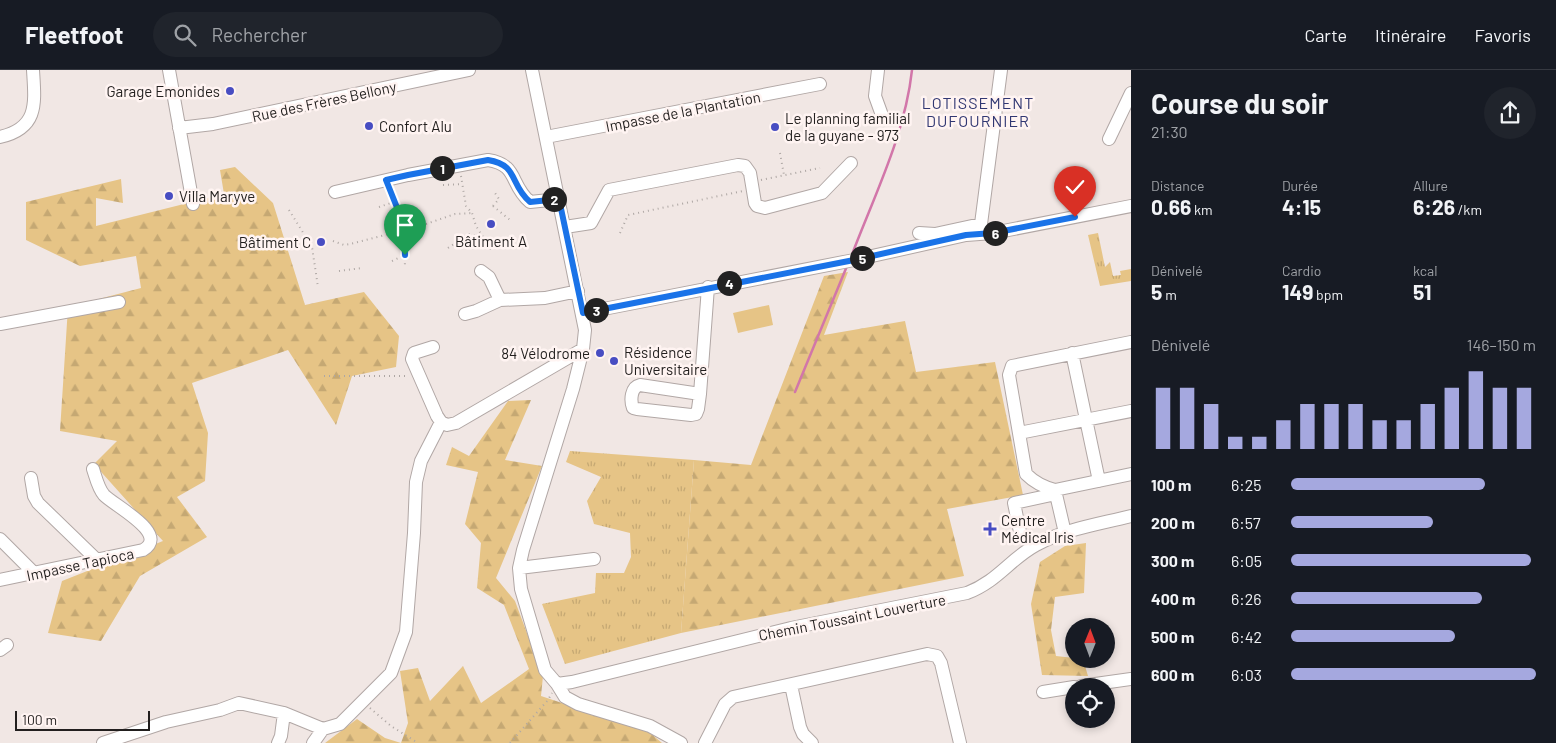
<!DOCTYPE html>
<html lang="fr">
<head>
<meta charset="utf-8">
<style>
  :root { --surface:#171b24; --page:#20242c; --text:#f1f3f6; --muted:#9ea1a6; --line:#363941; --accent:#a5a8df }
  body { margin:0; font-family:Barlow,sans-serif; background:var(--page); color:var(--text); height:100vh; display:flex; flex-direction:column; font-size:19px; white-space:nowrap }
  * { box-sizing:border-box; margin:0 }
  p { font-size:16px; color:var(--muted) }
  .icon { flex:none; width:28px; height:28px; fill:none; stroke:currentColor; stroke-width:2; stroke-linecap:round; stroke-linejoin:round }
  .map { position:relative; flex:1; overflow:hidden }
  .panel { display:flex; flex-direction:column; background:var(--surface); width:425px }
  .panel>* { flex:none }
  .needle { width:32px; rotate:1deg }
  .controls { position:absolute; left:1065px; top:548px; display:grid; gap:10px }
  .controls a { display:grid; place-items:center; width:50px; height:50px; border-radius:50%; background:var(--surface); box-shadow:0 2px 8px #0003; font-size:25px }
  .scale { position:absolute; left:15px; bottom:12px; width:135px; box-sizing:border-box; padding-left:5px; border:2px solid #221f1e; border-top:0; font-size:14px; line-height:18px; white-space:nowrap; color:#221f1e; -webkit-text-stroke:4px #fff4f2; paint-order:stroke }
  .pin { position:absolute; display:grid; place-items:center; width:42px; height:42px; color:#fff; margin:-51px -21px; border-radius:50% 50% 50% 0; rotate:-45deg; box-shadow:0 0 5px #0007 }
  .pin .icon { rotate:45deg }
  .km { position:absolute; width:25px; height:25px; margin:-12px; border-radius:50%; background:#222; color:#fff; font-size:14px; line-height:25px; text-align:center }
  .round { display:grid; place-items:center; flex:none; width:52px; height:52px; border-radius:26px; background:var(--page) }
  .overview { display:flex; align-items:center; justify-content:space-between; height:85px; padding:0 20px }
  h1 { font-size:28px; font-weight:700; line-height:38px }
  .stats { display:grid; grid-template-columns:repeat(3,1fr); gap:8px; height:85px; padding:5px 20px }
  .stats div { display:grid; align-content:center }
  .stats b { font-size:21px; font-weight:700 }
  .stats small { font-size:14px; font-weight:400 }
  .stats p { font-size:14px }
  .chart { height:140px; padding:10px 20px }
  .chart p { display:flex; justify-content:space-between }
  .chart svg { width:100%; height:90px; margin-top:5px; stroke:var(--accent); stroke-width:6 }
  ul { padding:0 20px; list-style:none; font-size:16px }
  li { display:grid; grid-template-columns:80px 60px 1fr; align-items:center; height:38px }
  li i { height:12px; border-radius:6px; background:var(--accent) }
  header { display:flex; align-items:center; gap:30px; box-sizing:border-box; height:70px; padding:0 25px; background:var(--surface); border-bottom:1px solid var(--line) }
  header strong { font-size:24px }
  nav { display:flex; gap:28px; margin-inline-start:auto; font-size:18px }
  .search { width:350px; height:45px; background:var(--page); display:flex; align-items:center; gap:12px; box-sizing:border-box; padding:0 18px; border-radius:28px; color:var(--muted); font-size:19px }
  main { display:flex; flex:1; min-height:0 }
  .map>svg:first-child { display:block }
</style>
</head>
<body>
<header>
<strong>Fleetfoot</strong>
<div class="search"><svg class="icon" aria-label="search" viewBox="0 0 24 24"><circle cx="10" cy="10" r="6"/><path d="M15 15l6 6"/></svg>Rechercher</div>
<nav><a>Carte</a><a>Itinéraire</a><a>Favoris</a></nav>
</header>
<main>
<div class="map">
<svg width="1131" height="673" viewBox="0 0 1131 673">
  <defs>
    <pattern id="grass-tufts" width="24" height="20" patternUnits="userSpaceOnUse" patternTransform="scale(1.25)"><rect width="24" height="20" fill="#e6c486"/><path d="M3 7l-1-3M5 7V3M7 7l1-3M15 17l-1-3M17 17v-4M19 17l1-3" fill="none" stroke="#c5a873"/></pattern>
    <pattern id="forest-firs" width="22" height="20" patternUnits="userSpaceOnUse" patternTransform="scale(1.25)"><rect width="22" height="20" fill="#e6c486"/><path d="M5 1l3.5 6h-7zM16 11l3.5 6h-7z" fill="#c5a873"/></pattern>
  </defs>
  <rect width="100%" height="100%" fill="#f1e7e4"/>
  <path fill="url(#grass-tufts)" d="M 1098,163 L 1105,197 L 1110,192 L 1113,206 L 1121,205 L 1120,201 L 1131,199 L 1131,211 L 1100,216 L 1088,165 Z
    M 570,381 L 694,390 L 681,563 L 565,594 L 542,534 L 595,523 L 596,503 L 624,503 L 631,487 L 630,463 L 594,454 L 587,431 L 601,407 L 566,392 Z"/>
  <path fill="url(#forest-firs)" d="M 235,97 L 273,133 L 305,235 L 364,222 L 399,266 L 396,297 L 352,306 L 336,355 L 288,280 L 192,313 L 208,363 L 205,411 L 177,427 L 207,467 L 140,506 L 101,571 L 48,563 L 62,511 L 163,471 L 94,394 L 117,371 L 60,361 L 68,237 L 141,218 L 136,186 L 80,196 L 26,170 L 26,132 L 121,109 L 123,133 L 96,128 L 96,156 L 224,124 L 220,100 Z
    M 848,202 L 824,265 L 905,251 L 916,302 L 995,292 L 1023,425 L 947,439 L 964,506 L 681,563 L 694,390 L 751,395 L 824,206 Z
    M 531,330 L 505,390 L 542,396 L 496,508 L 515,531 L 543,606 L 541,626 L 649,662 L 662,673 L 325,673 L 357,649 L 385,668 L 401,673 L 408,653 L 400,601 L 418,598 L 430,631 L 463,596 L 481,633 L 529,599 L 504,535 L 477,518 L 481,473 L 465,454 L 478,402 L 446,395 L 452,377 L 469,386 L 508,331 Z
    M 1086,473 L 1084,523 L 1055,527 L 1051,560 L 1056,586 L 1083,589 L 1088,606 L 1042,605 L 1031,534 L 1040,492 L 1065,476 Z"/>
  <path fill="#e6c486" d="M 769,235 L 773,255 L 738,263 L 733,243 Z"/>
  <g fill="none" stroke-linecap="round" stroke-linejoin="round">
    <path stroke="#d276a9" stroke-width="2.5" d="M 851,187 C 874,126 905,65 912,0
      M 795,322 L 847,196"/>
    <defs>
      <path id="minor" d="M 169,0 L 193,134
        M 532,0 L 585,260 L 583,279 L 573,319 L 523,480 L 519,498 L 521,519 L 545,600 L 557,614 L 565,627 L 578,634 L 650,656 L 681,673
        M 878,0 L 875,26 L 883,48
        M 179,58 L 213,54 L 469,0
        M 0,67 C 39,58 35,33 33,0
        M 546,67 L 820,14
        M 1109,69 L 1131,23
        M 335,122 L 408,105 L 488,90 C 519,95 509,114 530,132 L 559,129
        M 565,157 L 591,153 L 609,120 L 738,95 L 745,96 L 750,103 L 755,133 L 757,136 L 765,138 L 822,123 L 851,93
        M 919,163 L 935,164 L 981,154 L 1001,0
        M 481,201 L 489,207 L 500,230 L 545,228 L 578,221
        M 583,243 L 854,190 L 966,165 L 993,163 L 1131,136
        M 465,244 L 476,241 L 500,230
        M 0,254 L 119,232
        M 1131,272 L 1012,296 L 1009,305 L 1026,404 C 1035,413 1043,417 1055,420 L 1131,404
        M 433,277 L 414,283 L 412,289 L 437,346 L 441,352 L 447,355 L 456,353 L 583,279
        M 1072,283 L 1099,411
        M 700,324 L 640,315 C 631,317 630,330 633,338 L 637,339 L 691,345 L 696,344 L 698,339 L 700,324 L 708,217
        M 1019,363 L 1131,341
        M 31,408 L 34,426 L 38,433 L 98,491
        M 1055,420 L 1065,463
        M 1020,462 L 1014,433 L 1056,424
        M 0,469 L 35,504
        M 519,498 L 594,489
        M 0,510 L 143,480 C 171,464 113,435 104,425 C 98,418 96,408 93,399
        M 0,580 L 7,575
        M 557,614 L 572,612 L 791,558 L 967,523 C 998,511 1010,489 1036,475 C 1065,459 1100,454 1131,446
        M 791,615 L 800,657 L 803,664 L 812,673
        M 1081,616 L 1131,609
        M 1043,622 L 1074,617
        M 103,673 L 166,652 L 220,640 L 239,633 L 284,643 L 323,659 L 340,654 L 391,603 L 406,562 L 414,463 L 416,412 L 421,391 L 441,352
        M 278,673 L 281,666 L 284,643
        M 313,673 L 323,659
        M 705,673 L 725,634 L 733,627 L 927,584 L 937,586 L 941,593 L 960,673"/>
    </defs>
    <use href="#minor" stroke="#b1a7a5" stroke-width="14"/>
    <path stroke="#aea7a4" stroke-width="2" stroke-dasharray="1 4" stroke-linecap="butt" d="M 780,83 L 784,105
      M 461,106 L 466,136 L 472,143 L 476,156 L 492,181
      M 761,110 L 820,98
      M 443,115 L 463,114
      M 390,121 L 404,155 L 405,198
      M 493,136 L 510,150
      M 493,136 L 499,129 L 493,120
      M 379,137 L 394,132
      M 289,140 L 312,177 L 318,217
      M 426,154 L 455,144 L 472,143
      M 620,163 L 628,145 L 743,121
      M 333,171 L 344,175 L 350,174 L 405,160
      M 448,178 L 469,164 L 479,166 L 484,170
      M 392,191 L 405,185
      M 339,201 L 362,198
      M 324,306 L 409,306
      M 370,638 L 391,656 L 418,673
      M 510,673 L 548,630 L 552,623"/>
    <use href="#minor" stroke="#fff" stroke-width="12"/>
  </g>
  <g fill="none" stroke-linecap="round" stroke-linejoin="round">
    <defs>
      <path id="route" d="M 405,185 L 404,155 L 386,110 L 408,105 L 488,90 C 519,95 509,114 530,132 L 559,129 L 583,243 L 854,190 L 966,165 L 993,163 L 1075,147"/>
    </defs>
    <use href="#route" stroke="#fff" stroke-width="10"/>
    <use href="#route" stroke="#1a73e8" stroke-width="6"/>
  </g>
  <g fill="#484dc2" stroke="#fff4f2" stroke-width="2">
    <circle cx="230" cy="21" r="5"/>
    <circle cx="369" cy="56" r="5"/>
    <circle cx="775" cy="57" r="5"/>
    <circle cx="169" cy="126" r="5"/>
    <circle cx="491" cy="154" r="5"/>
    <circle cx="321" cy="172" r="5"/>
    <circle cx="600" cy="283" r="5"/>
    <circle cx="614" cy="291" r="5"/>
    <path d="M987.5 451.5h5v5h5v5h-5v5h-5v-5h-5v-5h5z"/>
  </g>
  <g text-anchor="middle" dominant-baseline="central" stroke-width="5" stroke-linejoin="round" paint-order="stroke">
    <g font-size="15" fill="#221f1e" stroke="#fff4f2" text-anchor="start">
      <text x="220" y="21" text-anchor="end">Garage Emonides</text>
      <text x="785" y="48">Le planning familial<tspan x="785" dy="17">de la guyane - 973</tspan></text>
      <text x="379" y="56">Confort Alu</text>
      <text x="179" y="126">Villa Maryve</text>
      <text x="491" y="171" text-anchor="middle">Bâtiment A</text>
      <text x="311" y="172" text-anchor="end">Bâtiment C</text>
      <text x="624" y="282">Résidence<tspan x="624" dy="17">Universitaire</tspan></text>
      <text x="590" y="283" text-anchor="end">84 Vélodrome</text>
      <text x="1001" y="450">Centre<tspan x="1001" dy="17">Médical Iris</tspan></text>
    </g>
    <g font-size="15" fill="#221f1e" stroke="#fff4f2">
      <text transform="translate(324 31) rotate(-12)">Rue des Frères Bellony</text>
      <text transform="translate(683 41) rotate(-11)">Impasse de la Plantation</text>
      <text transform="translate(80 494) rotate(-12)">Impasse Tapioca</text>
      <text transform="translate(852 547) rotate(-11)">Chemin Toussaint Louverture</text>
    </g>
    <g font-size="16" letter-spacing="1" fill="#313772" stroke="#fff4f2">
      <text x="978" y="32">LOTISSEMENT<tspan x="978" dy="18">DUFOURNIER</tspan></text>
    </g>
  </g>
</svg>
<div class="controls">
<a><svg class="needle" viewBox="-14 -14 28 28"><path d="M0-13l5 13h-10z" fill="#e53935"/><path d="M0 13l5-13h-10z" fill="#9ea1a6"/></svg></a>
<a><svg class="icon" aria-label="locate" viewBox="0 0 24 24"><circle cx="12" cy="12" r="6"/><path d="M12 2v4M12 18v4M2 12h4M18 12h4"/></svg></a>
</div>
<div class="scale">100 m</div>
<div class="pin" style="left:405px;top:185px;background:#1e9e55"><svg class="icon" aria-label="arrive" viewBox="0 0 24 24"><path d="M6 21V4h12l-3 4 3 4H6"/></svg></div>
<div class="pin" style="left:1075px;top:147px;background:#d93025"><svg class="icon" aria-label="check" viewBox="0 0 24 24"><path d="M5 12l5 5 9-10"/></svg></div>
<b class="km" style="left:442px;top:98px">1</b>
<b class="km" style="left:554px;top:129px">2</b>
<b class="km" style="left:596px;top:240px">3</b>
<b class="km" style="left:729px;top:213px">4</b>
<b class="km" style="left:862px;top:188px">5</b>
<b class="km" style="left:995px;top:163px">6</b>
</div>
<section class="panel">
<div class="overview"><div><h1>Course du soir</h1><p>21:30</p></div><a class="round"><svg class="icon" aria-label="share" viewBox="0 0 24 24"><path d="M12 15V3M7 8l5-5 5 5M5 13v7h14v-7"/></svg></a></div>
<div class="stats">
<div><p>Distance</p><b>0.66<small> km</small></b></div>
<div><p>Durée</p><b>4:15</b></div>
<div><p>Allure</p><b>6:26<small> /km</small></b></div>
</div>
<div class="stats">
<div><p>Dénivelé</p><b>5<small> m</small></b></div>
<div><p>Cardio</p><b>149<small> bpm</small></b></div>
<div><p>kcal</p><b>51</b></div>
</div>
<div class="chart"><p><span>Dénivelé</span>146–150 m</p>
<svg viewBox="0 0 160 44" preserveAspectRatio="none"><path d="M5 44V14M15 44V14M25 44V22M35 44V38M45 44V38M55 44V30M65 44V22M75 44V22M85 44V22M95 44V30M105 44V30M115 44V22M125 44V14M135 44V6M145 44V14M155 44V14"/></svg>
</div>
<ul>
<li><b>100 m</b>6:25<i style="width:79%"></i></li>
<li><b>200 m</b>6:57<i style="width:58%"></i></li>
<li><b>300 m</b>6:05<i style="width:98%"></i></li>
<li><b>400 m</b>6:26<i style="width:78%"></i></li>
<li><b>500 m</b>6:42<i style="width:67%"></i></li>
<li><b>600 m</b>6:03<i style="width:100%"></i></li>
</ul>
</section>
</main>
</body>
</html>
